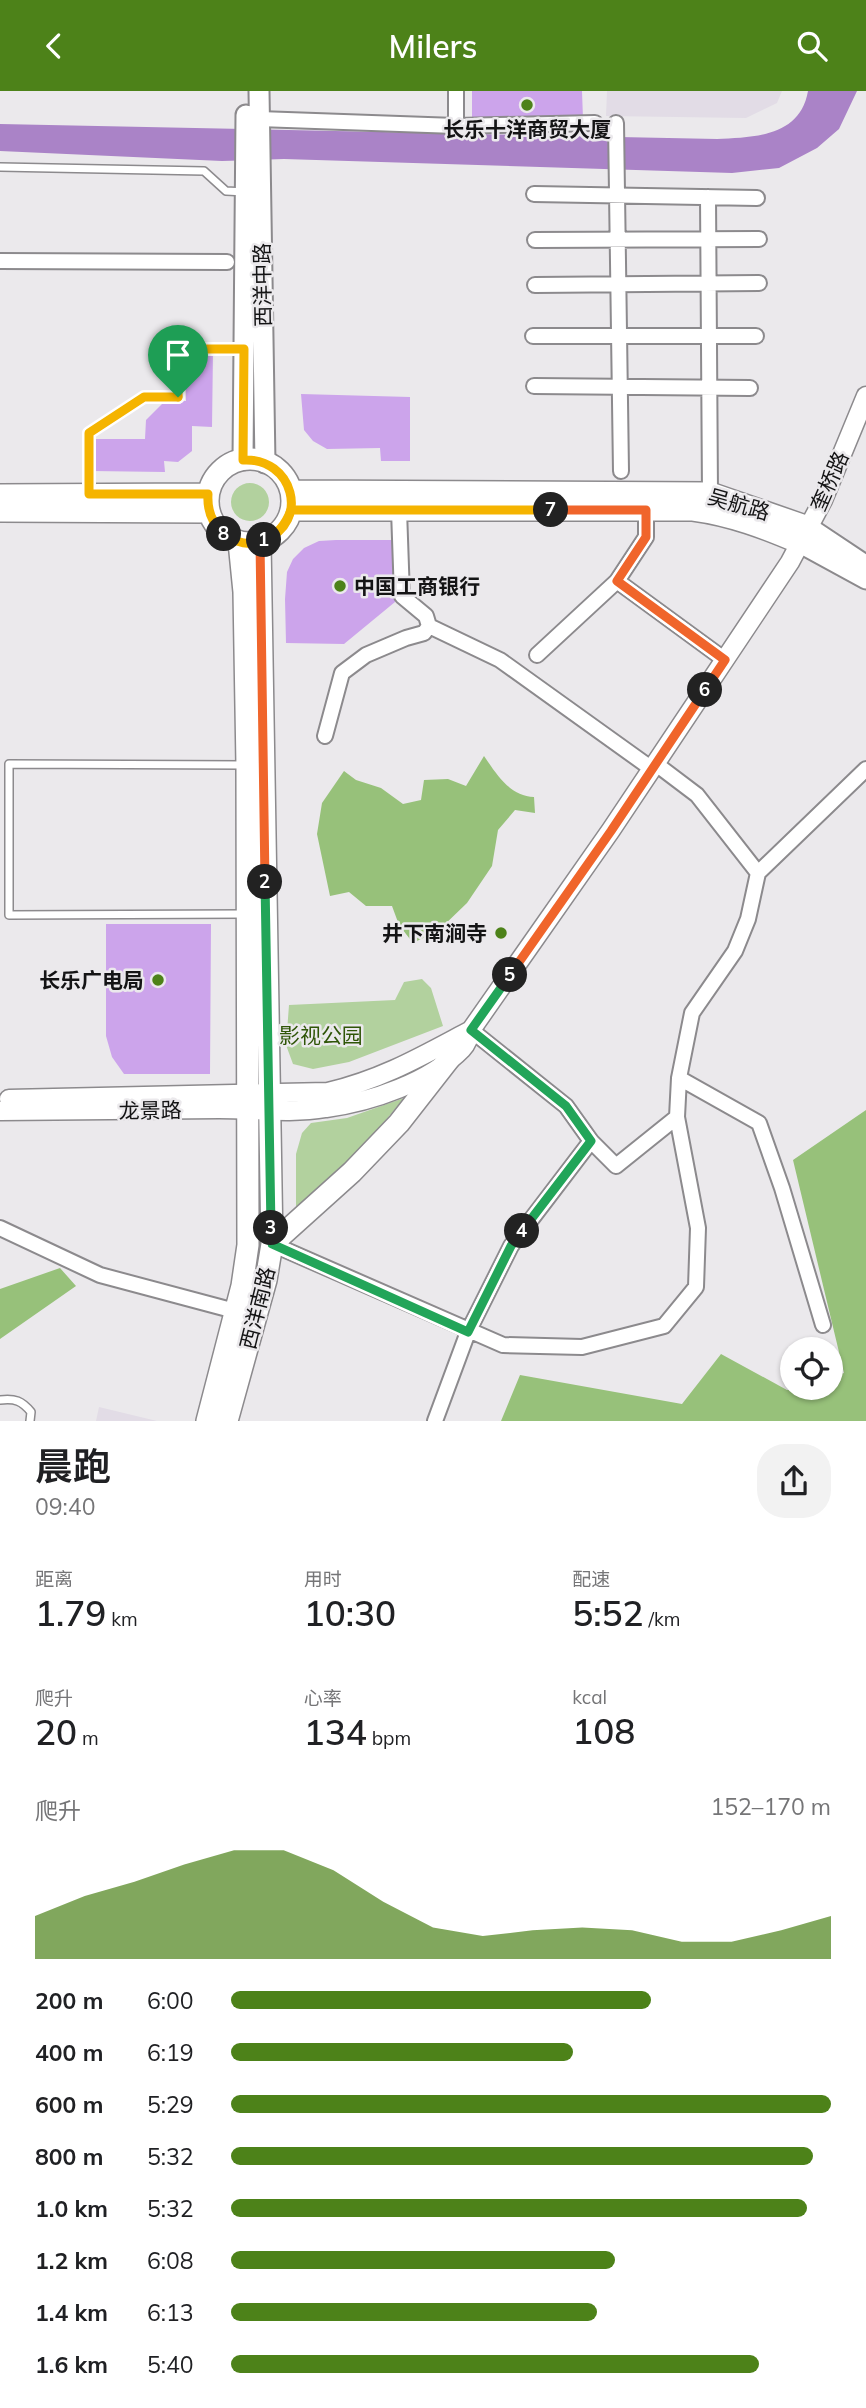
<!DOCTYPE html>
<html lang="zh">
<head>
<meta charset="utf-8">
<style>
  :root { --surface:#fff; --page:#f2f2f2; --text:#202124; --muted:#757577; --accent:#4d8219 }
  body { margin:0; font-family:Mulish,"Noto Sans SC",sans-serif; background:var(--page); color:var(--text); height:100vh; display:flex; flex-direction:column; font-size:26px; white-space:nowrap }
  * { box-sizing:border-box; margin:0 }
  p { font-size:23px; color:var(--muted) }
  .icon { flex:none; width:38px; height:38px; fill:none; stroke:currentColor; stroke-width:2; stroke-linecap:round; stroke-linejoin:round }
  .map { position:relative; height:1330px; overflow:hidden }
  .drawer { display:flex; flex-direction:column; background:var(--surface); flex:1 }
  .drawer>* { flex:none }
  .tools { position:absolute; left:780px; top:1246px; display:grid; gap:14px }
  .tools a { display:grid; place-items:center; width:63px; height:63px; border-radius:50%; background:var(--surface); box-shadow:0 2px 5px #0004; font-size:35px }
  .pin { position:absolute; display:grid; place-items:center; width:60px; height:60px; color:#fff; margin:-72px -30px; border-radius:50% 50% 50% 0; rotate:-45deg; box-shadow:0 0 7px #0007 }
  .pin .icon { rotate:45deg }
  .km { position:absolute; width:35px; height:35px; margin:-18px; border-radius:50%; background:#222; color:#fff; font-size:19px; line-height:35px; text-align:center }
  .round { display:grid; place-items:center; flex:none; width:74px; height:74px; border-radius:28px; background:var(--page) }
  .overview { display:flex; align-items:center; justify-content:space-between; height:119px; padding:0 35px }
  h1 { font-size:38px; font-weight:600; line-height:52px }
  .metrics { display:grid; grid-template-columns:repeat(3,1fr); gap:10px; height:119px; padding:7px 35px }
  .metrics div { display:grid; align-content:center }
  .metrics b { font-size:35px; font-weight:600 }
  .metrics small { font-size:19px; font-weight:400 }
  .metrics p { font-size:19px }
  .chart { height:196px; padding:14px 35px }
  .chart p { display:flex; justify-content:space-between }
  .chart svg { width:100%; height:126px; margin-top:7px; fill:var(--accent); opacity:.7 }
  ul { padding:0 35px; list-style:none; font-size:23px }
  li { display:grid; grid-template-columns:112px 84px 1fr; align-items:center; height:52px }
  li i { height:18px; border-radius:9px; background:var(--accent) }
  header { display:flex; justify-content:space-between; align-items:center; height:91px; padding:0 35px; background:var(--accent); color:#fff; font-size:32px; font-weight:600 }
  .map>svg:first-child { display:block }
</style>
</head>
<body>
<header><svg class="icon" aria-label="back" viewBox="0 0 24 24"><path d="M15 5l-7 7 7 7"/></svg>Milers<svg class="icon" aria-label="search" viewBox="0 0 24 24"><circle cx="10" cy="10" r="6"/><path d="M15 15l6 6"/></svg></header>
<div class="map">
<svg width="866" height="1330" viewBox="0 0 866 1330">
  <rect width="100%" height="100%" fill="#ebe9ec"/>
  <path fill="#e2dce6" d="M 607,0 L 782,0 L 777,12 L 746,27 L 606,25 Z
    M 99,1316 L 157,1330 L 96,1330 Z"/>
  <path fill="#b2d19e" d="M231 411a19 19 0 1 1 38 0a19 19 0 1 1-38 0Z
    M 422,888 L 431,897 L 443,935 L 349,971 L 313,978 L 293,973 L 286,954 L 289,914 L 395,909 L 404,891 Z
    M 404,1007 L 367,1052 L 306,1111 L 296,1117 L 296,1063 L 302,1042 L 311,1032 L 347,1027 Z"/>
  <path fill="#97c17a" d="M 484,665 C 497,684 510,705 534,706 L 535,722 L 515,719 L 498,739 L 492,775 L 467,812 L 439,839 L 413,852 L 399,834 L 392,815 L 366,815 L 349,801 L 330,805 L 317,743 L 322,712 L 344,680 L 356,689 L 381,697 L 403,713 L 421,709 L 424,689 L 448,688 L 466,695 Z
    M 866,1019 L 866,1330 L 501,1330 L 520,1284 L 682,1313 L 721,1263 L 787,1299 L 831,1297 L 831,1286 L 844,1282 L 793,1069 Z
    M 60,1177 L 76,1195 L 0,1248 L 0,1198 Z"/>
  <path fill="#aa83c7" d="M 808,0 L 857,0 L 839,38 L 817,57 L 779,77 L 732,82 L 284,68 L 222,70 L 0,60 L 0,33 L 717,48 C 754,46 800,46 808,0 Z"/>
  <path fill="#cca4eb" d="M 472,0 L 582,0 L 583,28 L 472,29 Z
    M 213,260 L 212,336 L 192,335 L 192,360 L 178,371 L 164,370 L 165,381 L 92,380 L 92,348 L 145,348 L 146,329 L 165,310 L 186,310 L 185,261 Z
    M 301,303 L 410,306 L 410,370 L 381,370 L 380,357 L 327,358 L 313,350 L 304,339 Z
    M 336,449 L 393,449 L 395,511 L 344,553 L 286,552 L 285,508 L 287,481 L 293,468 L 304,457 L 319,450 Z
    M 106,833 L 211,833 L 210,983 L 124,983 L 112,966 L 106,945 Z"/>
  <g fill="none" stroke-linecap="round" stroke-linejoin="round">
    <defs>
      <path id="service" d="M 0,76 L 204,80 L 226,100 L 245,101
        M 89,403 L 89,342 L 144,306 L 178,306 L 179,258 L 243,258
        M 244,823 L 9,824 L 9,673 L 246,674
        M 0,1309 C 15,1307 22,1310 31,1321 L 30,1330"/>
      <path id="minor" d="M 456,0 L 456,35 L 595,32
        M 259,28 L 456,35
        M 616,32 L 621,380
        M 534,103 L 757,107
        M 708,106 L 710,402
        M 535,149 L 759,148
        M 0,170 L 227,171
        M 535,194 L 759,192
        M 533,245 L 756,245
        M 534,295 L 750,297
        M 617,490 L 725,569
        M 429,535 L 500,569 L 652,678
        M 537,564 L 617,490 L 646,446 L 646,419
        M 325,645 L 342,582 L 366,564 L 406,547 L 424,542 L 429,535 L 426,525 L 402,505 L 399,419
        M 656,673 L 697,704 L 758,782 L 866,678
        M 471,939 L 566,1015 L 591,1050
        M 679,987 L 759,1032 L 782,1097 L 823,1234
        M 0,1137 L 100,1184 L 235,1220
        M 272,1153 L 503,1254 L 582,1256 L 664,1235 L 696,1196 L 698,1137 L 677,1026
        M 435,1330 L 468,1241 L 511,1155 L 591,1050 L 616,1075 L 677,1026 L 679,987 L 692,922 L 735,860 L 748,828 L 758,782"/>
      <path id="tertiary" d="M 9,1008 L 328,1001 C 383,988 422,965 471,939
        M 0,1020 C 73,1019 146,1018 219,1018 C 255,1018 291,1023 326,1017 C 371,1011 430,991 462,958 C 467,953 469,946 471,939 L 611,739 L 790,471 L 823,409 L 866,305"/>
      <path id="secondary" d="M 259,0 L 265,372
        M 243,369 L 246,24
        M 808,436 L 865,474
        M 800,452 L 866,488"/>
      <path id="primary" d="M208 410a42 42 0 1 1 84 0a42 42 0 1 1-84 0Z
        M 291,400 L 710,402 L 808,436
        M 0,404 L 208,403
        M 291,419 L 693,419 C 731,424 765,437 800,452
        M 0,420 L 209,421
        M 272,1153 L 352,1081 L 399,1032 L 449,968
        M 207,1330 L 242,1195 L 248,1154 L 247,674 L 244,501 L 239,451
        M 227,1330 L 266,1189 L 272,1153 L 260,451"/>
    </defs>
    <use href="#service" stroke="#8c8a8d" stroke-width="10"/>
    <use href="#minor" stroke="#8c8a8d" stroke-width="18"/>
    <use href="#tertiary" stroke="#8c8a8d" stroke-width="21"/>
    <use href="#secondary" stroke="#8c8a8d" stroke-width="23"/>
    <use href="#primary" stroke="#8c8a8d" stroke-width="24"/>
    <use href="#service" stroke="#fff" stroke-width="7"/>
    <use href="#minor" stroke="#fff" stroke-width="14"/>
    <use href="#tertiary" stroke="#fff" stroke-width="18"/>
    <use href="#secondary" stroke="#fff" stroke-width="19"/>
    <use href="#primary" stroke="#fff" stroke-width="21"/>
  </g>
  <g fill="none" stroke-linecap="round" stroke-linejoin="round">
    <defs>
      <path id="split-1" d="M 178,306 L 179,258 L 244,258 L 243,369 C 293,366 311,431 264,449"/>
      <path id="split-2" d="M 264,449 L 260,451 L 265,791"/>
      <path id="split-3" d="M 265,791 C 267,906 270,1021 271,1137"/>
      <path id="split-4" d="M 271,1137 L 272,1153 L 468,1241 L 511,1155 L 522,1140"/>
      <path id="split-5" d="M 510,884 L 471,939 L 566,1015 L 591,1050 L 522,1140"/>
      <path id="split-6" d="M 510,884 L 611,740 L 705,599"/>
      <path id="split-7" d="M 551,419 L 646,419 L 646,446 L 617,490 L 725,569 L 705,599"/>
      <path id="split-8" d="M 224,443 C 251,463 280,449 291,419 L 551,419"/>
      <path id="split-9" d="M 178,306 L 144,306 L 89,342 L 89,403 L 208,403 C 207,419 211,432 224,443"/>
    </defs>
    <use href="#split-1" stroke="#fff" stroke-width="14"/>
    <use href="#split-2" stroke="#fff" stroke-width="14"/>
    <use href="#split-3" stroke="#fff" stroke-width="14"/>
    <use href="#split-4" stroke="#fff" stroke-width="14"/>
    <use href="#split-5" stroke="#fff" stroke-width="14"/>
    <use href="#split-6" stroke="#fff" stroke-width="14"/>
    <use href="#split-7" stroke="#fff" stroke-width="14"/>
    <use href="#split-8" stroke="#fff" stroke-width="14"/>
    <use href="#split-9" stroke="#fff" stroke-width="14"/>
    <use href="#split-1" stroke="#f5b400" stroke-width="9"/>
    <use href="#split-2" stroke="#f0652b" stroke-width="9"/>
    <use href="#split-3" stroke="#22a559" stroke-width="9"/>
    <use href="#split-4" stroke="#22a559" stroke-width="9"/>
    <use href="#split-5" stroke="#22a559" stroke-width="9"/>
    <use href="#split-6" stroke="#f0652b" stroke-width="9"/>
    <use href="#split-7" stroke="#f0652b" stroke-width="9"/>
    <use href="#split-8" stroke="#f5b400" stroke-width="9"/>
    <use href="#split-9" stroke="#f5b400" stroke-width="9"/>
  </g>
  <g fill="#4d8219" stroke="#ebe9ec" stroke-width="2.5">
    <circle cx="527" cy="14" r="7"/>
    <circle cx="340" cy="495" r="7"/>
    <circle cx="501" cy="842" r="7"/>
    <circle cx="158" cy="889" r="7"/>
  </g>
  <g text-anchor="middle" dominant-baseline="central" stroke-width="5" stroke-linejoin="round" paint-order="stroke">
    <g font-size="21" font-weight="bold" fill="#141415" stroke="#ebe9ec" text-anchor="end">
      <text x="527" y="38" text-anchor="middle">长乐十洋商贸大厦</text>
      <text x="354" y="495" text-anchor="start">中国工商银行</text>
      <text x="487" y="842">井下南涧寺</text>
      <text x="144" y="889">长乐广电局</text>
    </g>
    <g font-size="21" fill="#141415" stroke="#ebe9ec">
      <text transform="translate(262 194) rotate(-91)">西洋中路</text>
      <text transform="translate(829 390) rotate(-66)">奎桥路</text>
      <text transform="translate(739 413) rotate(16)">吴航路</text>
      <text transform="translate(150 1019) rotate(-1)">龙景路</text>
      <text transform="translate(257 1217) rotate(-76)">西洋南路</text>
    </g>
    <g font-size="21" fill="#2f5507" stroke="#ebe9ec">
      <text x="321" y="944">影视公园</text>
    </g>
  </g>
</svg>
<div class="tools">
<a><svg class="icon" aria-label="locate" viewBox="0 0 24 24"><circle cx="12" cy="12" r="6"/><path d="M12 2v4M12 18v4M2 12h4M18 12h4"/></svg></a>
</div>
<div class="pin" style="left:178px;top:306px;background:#1e9e55"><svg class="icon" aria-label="arrive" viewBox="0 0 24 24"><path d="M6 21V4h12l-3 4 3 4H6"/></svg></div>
<b class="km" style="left:264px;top:449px">1</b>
<b class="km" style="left:265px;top:791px">2</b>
<b class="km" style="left:271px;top:1137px">3</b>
<b class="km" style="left:522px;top:1140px">4</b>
<b class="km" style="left:510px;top:884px">5</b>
<b class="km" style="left:705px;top:599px">6</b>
<b class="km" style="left:551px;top:419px">7</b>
<b class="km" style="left:224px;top:443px">8</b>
</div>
<section class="drawer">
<div class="overview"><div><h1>晨跑</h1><p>09:40</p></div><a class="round"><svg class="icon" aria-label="share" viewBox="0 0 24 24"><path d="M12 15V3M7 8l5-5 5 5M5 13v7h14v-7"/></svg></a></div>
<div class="metrics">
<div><p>距离</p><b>1.79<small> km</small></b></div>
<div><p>用时</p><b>10:30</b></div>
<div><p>配速</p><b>5:52<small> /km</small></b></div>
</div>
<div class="metrics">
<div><p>爬升</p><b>20<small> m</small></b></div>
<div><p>心率</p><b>134<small> bpm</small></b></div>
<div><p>kcal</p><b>108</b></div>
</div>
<div class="chart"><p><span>爬升</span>152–170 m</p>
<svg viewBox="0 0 160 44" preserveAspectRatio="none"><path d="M0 44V29L10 22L20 17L30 11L40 6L50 6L60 13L70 24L80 33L90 36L100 34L110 33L120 34L130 38L140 38L150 34L160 29V44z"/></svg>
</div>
<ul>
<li><b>200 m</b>6:00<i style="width:70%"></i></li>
<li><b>400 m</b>6:19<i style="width:57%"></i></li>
<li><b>600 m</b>5:29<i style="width:100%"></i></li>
<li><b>800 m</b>5:32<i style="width:97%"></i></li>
<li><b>1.0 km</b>5:32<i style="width:96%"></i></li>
<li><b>1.2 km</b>6:08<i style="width:64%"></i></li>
<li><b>1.4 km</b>6:13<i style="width:61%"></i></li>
<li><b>1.6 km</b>5:40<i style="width:88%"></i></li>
</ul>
</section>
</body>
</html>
